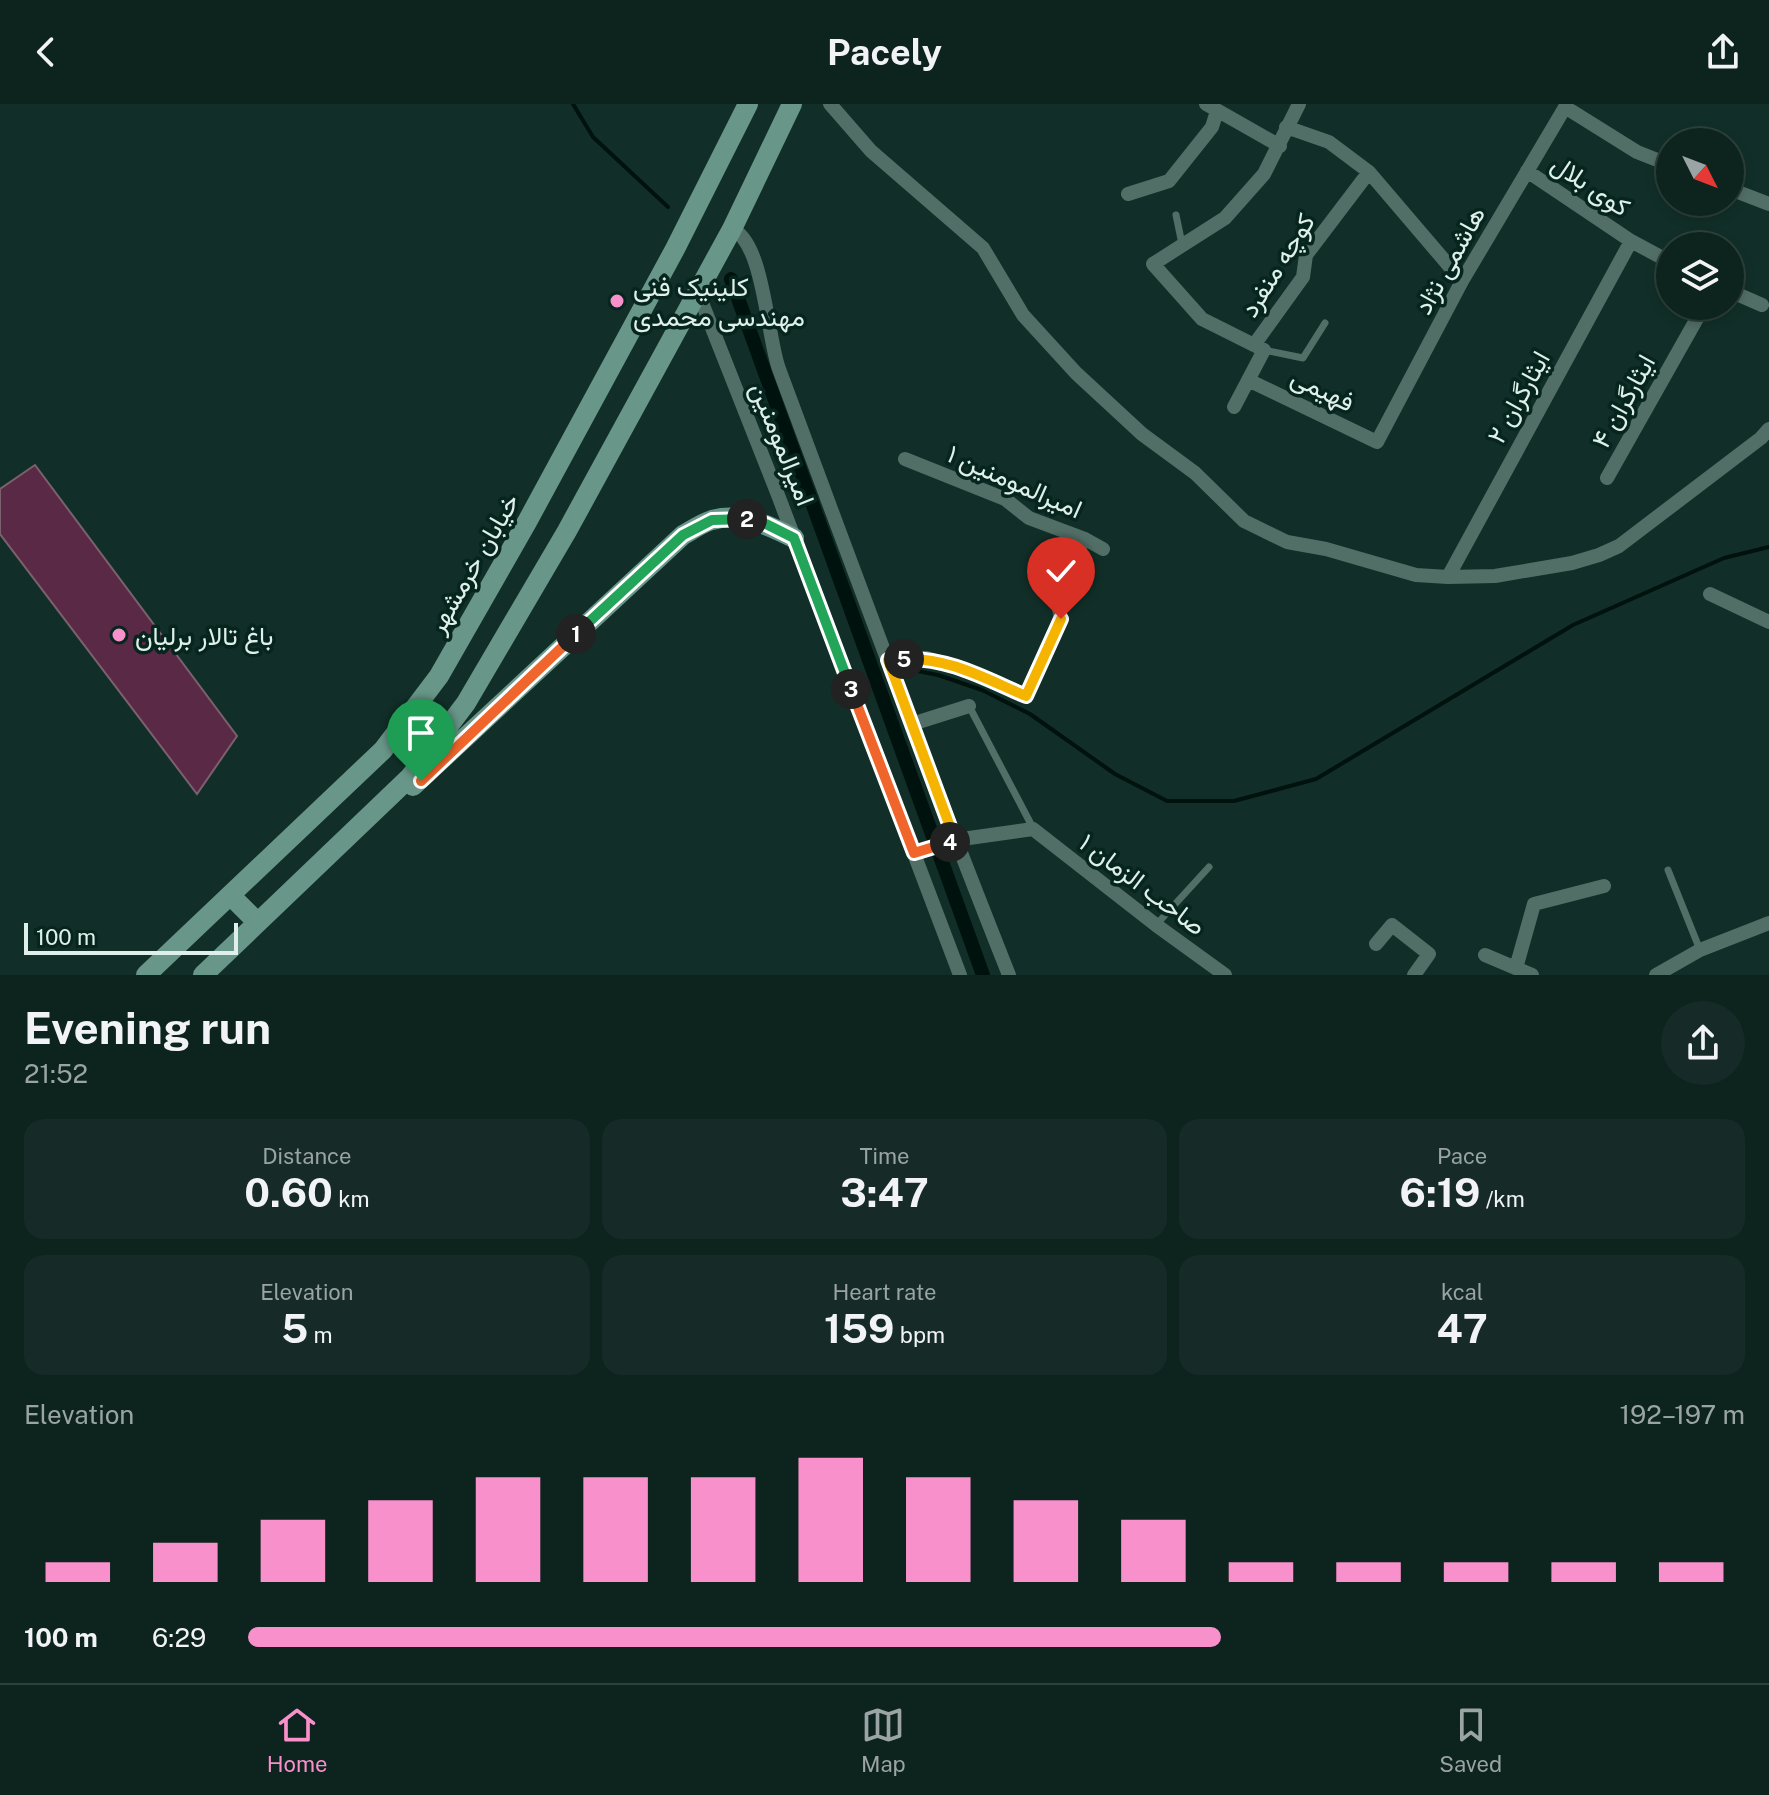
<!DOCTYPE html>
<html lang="en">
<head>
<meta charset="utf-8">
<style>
  :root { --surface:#0d231e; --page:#162b27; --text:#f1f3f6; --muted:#9aa4a4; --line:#2d403c; --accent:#f890cb }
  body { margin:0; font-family:"Public Sans",Vazirmatn,sans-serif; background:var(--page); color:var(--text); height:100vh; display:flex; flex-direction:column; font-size:30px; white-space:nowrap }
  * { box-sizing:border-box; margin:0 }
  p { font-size:26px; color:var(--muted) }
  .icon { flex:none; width:44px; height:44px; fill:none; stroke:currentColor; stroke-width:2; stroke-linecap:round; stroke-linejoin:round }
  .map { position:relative; height:871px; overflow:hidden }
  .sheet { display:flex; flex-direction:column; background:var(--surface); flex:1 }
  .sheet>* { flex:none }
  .needle { width:52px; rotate:132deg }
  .fabs { position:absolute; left:1656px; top:24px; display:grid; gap:16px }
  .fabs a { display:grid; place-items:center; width:88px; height:88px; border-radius:50%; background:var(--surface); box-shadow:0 4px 12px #0003,0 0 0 2px var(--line); font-size:40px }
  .scale { position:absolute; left:24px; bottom:20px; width:214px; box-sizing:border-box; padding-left:8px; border:4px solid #dff0ea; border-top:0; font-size:22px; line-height:28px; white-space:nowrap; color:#dff0ea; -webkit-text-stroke:6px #06251e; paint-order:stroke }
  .pin { position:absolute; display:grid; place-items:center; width:68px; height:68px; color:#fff; margin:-82px -34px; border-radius:50% 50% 50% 0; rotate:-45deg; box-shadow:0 0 8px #0007 }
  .pin .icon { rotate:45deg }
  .km { position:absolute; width:40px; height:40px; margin:-20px; border-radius:50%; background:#222; color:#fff; font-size:22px; line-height:40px; text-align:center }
  .round { display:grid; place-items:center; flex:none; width:84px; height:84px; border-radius:42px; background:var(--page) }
  .headline { display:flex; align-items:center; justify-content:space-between; height:136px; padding:0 24px }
  h1 { font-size:44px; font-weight:700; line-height:60px }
  .stats { display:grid; grid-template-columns:repeat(3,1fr); gap:12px; height:136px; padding:8px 24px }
  .stats div { display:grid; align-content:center; border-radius:20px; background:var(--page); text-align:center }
  .stats b { font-size:40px; font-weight:700 }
  .stats small { font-size:22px; font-weight:400 }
  .stats p { font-size:22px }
  .chart { height:224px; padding:16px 24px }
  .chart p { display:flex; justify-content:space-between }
  .chart svg { width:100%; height:144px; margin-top:8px; stroke:var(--accent); stroke-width:6 }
  ul { padding:0 24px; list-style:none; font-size:26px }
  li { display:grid; grid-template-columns:128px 96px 1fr; align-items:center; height:60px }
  li i { height:20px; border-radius:10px; background:var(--accent) }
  header { display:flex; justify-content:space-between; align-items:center; height:104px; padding:0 24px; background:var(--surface); font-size:36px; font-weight:700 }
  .menu { display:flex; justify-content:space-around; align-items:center; height:112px; border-top:2px solid var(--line); background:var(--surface); font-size:22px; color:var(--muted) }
  .menu a { display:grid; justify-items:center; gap:4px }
  .menu .selected { color:var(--accent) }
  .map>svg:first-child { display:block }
</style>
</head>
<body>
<header><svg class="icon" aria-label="back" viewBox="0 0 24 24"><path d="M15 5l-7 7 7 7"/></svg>Pacely<svg class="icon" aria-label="share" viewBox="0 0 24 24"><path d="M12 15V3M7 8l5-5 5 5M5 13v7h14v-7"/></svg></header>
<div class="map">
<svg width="1769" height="871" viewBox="0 0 1769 871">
  <rect width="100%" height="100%" fill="#112f28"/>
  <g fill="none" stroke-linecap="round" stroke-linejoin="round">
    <path stroke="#00120d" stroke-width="4" d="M 573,0 L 593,33 L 668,103
      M 913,566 L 938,571 L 982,586 L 1030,610 L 1115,670 L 1167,697 L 1234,697 L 1316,675 L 1573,521 L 1724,454 L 1769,443"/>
    <path stroke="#00120d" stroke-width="14" d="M 731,175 L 983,871"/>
  </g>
  <path fill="#5a2946" stroke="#7b616e" stroke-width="2" d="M 35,361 L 237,632 L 197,690 L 0,430 L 0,385 Z"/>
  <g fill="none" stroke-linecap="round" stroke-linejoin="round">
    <path stroke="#526f67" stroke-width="7" d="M 1176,111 L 1182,140
      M 1264,246 L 1303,254 L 1325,219
      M 969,602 L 1033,724
      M 1668,766 L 1700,846
      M 1156,821 L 1209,763"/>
    <path stroke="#526f67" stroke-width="14" d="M 830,0 L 871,47 L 983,144 L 1023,211 L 1076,269 L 1142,330 L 1195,369 L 1244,417 L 1287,438 L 1326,445 L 1416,471 L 1448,473 L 1495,472 L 1572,459 L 1599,451 L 1619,442 L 1761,334 L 1769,325
      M 1206,0 L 1280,42
      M 1565,3 L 1637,48 L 1670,61
      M 1286,23 L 1329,38 L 1369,68 L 1462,177
      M 1527,67 L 1631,137 L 1670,158
      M 1730,85 L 1769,100
      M 1128,90 L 1169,77 L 1212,23 L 1217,7
      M 732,125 C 764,138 767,233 779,265 C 854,467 929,670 1009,871
      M 697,186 L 778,391 L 960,871
      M 1730,187 L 1762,201
      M 1254,241 L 1303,173 L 1306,151 L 1369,68
      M 1248,276 L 1377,338 L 1462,177 L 1567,0
      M 1234,303 L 1264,246 L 1202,215 L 1153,160 L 1225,114 L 1264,70 L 1299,0
      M 905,355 L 1005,395 L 1029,414 L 1085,435 L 1103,445
      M 1607,374 L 1704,202
      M 1448,473 L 1631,137
      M 1710,490 L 1769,518
      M 888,556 L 926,554 L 966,566 L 1026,592 L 1061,515 L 1054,480 L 1085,435
      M 912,620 L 969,602
      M 914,749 L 955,736 L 1033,725 L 1156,821 L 1225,871
      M 1376,840 L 1392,821 L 1429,850 L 1414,871
      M 1485,851 L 1532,871
      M 1516,864 L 1534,800 L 1604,782
      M 1656,871 L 1700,846 L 1769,819"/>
    <path stroke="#689789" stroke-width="20" d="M 413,682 L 683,431 C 692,426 702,419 712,416 C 741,408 768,421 794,434
      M 230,791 L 257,818
      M 146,871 L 383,646 L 439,572 L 527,418 L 675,145 L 748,0
      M 203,871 L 410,673 L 466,599 L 567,427 L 732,125 L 792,0"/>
  </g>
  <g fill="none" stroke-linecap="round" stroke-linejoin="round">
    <defs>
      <path id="split-1" d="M 421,677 L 576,530"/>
      <path id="split-2" d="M 576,530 L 683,431 L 712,416 L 747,415"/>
      <path id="split-3" d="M 747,415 L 766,420 L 794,434 L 851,585"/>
      <path id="split-4" d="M 851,585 L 914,749 L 950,738"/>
      <path id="split-5" d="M 904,555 L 888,556 L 955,736 L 950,738"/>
      <path id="split-6" d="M 904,555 C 948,553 986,575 1026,592 L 1061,515"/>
    </defs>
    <use href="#split-1" stroke="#fff" stroke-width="16"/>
    <use href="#split-2" stroke="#fff" stroke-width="16"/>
    <use href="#split-3" stroke="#fff" stroke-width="16"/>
    <use href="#split-4" stroke="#fff" stroke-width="16"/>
    <use href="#split-5" stroke="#fff" stroke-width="16"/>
    <use href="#split-6" stroke="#fff" stroke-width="16"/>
    <use href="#split-1" stroke="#f0652b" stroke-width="10"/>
    <use href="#split-2" stroke="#22a559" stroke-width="10"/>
    <use href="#split-3" stroke="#22a559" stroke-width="10"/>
    <use href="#split-4" stroke="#f0652b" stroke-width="10"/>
    <use href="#split-5" stroke="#f5b400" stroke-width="10"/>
    <use href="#split-6" stroke="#f5b400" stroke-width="10"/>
  </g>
  <g fill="#f890cb" stroke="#06251e" stroke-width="3">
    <circle cx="617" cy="197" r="8"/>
    <circle cx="119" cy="531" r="8"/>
  </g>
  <g text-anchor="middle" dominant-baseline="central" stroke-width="7" stroke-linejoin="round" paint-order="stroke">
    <g font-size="26" fill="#dff0ea" stroke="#06251e">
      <text transform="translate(1591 81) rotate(34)">کوی بلال</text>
      <text transform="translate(1449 156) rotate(-61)">هاشمی نژاد</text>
      <text transform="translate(1277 161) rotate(-58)">کوچه منفرد</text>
      <text transform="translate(1323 285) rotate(26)">فهیمی</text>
      <text transform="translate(1518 293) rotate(-61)">ایثارگران ۲</text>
      <text transform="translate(1623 297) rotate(-61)">ایثارگران ۴</text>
      <text transform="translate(783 340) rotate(68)">امیرالمومنین</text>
      <text transform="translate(1015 377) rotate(24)">امیرالمومنین ۱</text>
      <text transform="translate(473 459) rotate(-60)">خیابان خرمشهر</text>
      <text transform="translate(1143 780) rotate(37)">صاحب الزمان ۱</text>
    </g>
    <g font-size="26" fill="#dff0ea" stroke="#06251e" text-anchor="start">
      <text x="633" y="182">کلینیک فنی<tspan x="633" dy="30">مهندسی محمدی</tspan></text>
      <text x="135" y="531">باغ تالار برلیان</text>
    </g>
  </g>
</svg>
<div class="fabs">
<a><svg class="needle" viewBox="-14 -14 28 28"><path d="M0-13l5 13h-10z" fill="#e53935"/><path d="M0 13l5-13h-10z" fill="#9aa4a4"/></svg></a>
<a><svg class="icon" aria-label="layers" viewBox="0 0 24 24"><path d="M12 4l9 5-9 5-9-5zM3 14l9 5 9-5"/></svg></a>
</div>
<div class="scale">100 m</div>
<div class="pin" style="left:421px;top:677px;background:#1e9e55"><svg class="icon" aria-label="arrive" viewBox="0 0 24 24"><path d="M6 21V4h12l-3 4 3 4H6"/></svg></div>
<div class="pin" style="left:1061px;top:515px;background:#d93025"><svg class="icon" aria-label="check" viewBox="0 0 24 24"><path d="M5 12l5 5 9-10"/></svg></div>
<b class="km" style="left:576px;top:530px">1</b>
<b class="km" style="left:747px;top:415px">2</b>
<b class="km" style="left:851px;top:585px">3</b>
<b class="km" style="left:950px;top:738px">4</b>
<b class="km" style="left:904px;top:555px">5</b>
</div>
<section class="sheet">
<div class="headline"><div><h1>Evening run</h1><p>21:52</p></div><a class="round"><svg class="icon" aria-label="share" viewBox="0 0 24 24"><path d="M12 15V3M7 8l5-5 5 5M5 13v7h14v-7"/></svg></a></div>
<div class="stats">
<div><p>Distance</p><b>0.60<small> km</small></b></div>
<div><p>Time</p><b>3:47</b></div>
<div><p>Pace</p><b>6:19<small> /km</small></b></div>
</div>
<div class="stats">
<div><p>Elevation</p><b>5<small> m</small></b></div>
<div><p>Heart rate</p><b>159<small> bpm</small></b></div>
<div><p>kcal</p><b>47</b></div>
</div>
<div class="chart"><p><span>Elevation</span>192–197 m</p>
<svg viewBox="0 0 160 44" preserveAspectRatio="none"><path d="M5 44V38M15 44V32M25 44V25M35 44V19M45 44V12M55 44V12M65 44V12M75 44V6M85 44V12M95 44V19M105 44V25M115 44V38M125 44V38M135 44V38M145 44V38M155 44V38"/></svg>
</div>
<ul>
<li><b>100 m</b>6:29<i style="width:65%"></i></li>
</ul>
</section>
<nav class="menu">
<a class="selected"><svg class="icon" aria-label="home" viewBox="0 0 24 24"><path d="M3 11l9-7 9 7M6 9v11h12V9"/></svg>Home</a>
<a><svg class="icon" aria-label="map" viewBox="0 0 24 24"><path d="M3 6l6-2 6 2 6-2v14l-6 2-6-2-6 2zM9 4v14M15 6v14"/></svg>Map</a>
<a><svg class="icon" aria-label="saved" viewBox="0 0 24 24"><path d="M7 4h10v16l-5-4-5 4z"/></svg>Saved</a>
</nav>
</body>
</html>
